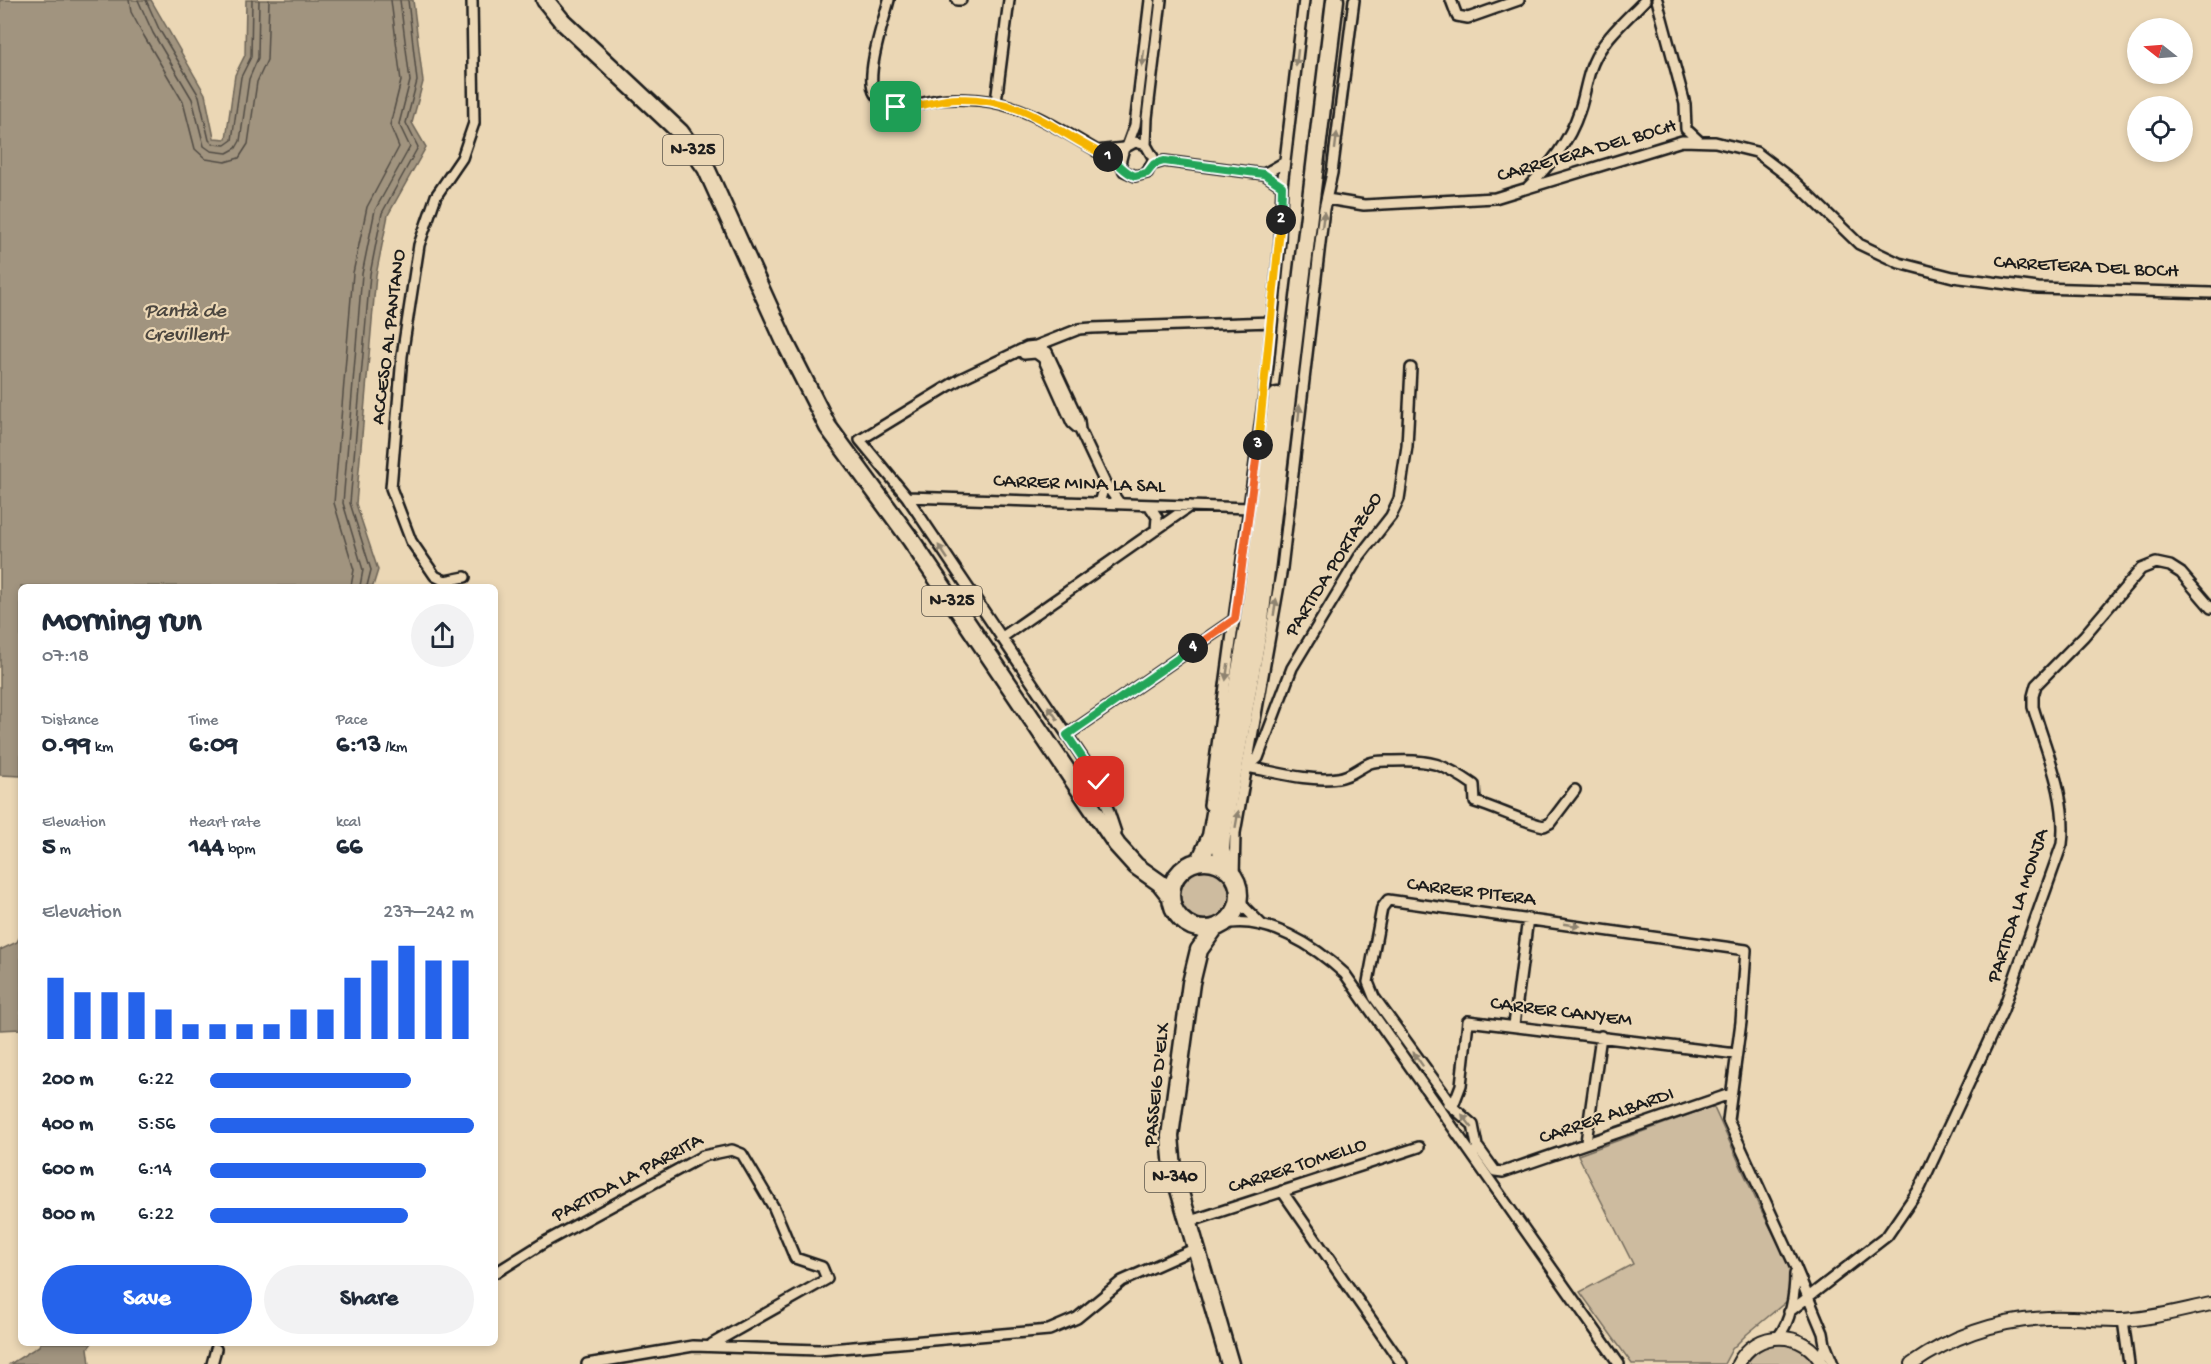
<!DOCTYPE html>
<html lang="en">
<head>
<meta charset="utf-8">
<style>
  :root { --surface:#fff; --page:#f2f2f3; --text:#1f2937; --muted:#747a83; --accent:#2563eb }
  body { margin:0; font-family:"Gochi Hand",sans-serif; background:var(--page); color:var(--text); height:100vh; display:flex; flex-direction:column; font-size:22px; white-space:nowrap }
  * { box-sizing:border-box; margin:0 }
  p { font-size:20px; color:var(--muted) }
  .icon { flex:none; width:33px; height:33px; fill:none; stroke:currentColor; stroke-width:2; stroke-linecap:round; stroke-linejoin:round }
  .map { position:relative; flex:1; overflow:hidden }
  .drawer { position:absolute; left:18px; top:584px; width:480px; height:762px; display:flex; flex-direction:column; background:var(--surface); border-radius:9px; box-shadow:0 3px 9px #0003 }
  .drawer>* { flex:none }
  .needle { width:39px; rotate:287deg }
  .fabs { position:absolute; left:2127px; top:18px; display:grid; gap:12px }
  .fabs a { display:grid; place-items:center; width:66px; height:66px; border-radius:50%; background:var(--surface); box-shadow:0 3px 9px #0003; font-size:30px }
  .pin { position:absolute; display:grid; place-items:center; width:51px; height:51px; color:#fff; margin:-26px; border-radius:12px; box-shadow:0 3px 9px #0006 }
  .km { position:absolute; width:30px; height:30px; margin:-15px; border-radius:50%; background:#222; color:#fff; font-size:16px; line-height:30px; text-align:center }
  .round { display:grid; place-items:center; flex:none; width:63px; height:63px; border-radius:32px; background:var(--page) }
  .summary { display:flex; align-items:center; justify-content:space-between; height:102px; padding:0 24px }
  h1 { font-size:33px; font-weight:800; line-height:45px }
  .metrics { display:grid; grid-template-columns:repeat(3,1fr); gap:9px; height:102px; padding:6px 24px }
  .metrics div { display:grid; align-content:center }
  .metrics b { font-size:26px; font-weight:800 }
  .metrics small { font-size:16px; font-weight:400 }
  .metrics p { font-size:16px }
  .chart { height:168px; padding:12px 24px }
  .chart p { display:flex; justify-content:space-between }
  .chart svg { width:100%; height:108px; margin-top:6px; stroke:var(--accent); stroke-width:6 }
  .cta { display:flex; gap:12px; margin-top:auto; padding:12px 24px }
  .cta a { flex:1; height:69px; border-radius:36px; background:var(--accent); color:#fff; font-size:24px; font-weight:800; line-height:69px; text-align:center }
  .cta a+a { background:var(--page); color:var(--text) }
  ul { padding:0 24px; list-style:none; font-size:20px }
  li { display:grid; grid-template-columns:96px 72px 1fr; align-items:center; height:45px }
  li i { height:15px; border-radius:8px; background:var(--accent) }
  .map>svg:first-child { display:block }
</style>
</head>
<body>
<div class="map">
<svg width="2211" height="1364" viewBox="0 0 2211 1364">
  <rect width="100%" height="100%" fill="#ebd7b5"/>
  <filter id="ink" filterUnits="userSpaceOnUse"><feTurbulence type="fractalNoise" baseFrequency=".0167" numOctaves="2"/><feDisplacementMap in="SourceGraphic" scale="12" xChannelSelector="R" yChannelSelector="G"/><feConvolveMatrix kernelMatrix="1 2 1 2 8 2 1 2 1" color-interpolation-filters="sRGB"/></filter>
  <g filter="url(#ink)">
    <path fill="#cdbb9f" stroke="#746c5e" stroke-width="1.5" d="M1178 895a27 27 0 1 1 54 0a27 27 0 1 1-54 0Z
      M 1710,1107 L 1714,1108 L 1758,1204 L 1792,1269 L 1791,1288 L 1787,1301 L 1747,1334 L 1732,1349 L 1724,1364 L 1632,1364 L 1580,1292 L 1633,1264 L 1578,1155 Z
      M 1775,1343 C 1792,1344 1806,1348 1815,1364 L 1745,1364 L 1762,1347 Z"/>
    <path fill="#a1947f" stroke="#6c6457" stroke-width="1.5" d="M 0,0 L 151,0 L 205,94 L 214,138 L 226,139 L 235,75 L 245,55 L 246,0 L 413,0 L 423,82 L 412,123 L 426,147 L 388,215 L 376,275 L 356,504 L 378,570 L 373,586 L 21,586 L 21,776 L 0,775 Z
      M 21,934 L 21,1029 L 0,1030 L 0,950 L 17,942 Z
      M 40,1343 L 92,1343 L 88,1348 L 90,1364 L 10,1364 L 39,1346 Z"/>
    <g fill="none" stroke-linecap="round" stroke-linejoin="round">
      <path stroke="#514c44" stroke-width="1.5" d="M 129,0 L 131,12 L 144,36 L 183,102 L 195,149 L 206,159 L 225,162 L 239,158 L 248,144 L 257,82 L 267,60 L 269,0
        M 138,0 L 153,33 L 192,99 L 204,146 L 211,151 L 227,153 L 236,148 L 240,141 L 249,79 L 258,58 L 259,0
        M 146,0 L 159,29 L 199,96 L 209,140 L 213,144 L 225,145 L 232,140 L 241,77 L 251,57 L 252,0
        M 351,586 L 354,570 L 334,503 L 353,273 L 367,207 L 399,147 L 390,125 L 401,81 L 391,0
        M 360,586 L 363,570 L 343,503 L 362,274 L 375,210 L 410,147 L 399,124 L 410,81 L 400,0
        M 367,586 L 371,570 L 350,503 L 370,274 L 382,213 L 418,147 L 406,123 L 417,81 L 408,0"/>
      <defs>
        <path id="street" d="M 889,0 C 884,20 864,77 875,94 C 890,117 917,103 938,100 C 952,98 966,99 979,100 C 1033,105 1073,140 1120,163
          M 957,0 L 961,0
          M 1451,0 L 1457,16 L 1468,18 L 1519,0
          M 1657,0 L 1685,104 L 1686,129 L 1699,141
          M 996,102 L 1009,0
          M 1128,144 L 1135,125 L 1150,0
          M 1146,145 L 1147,118 L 1161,0
          M 1096,151 L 1124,148 L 1135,142 L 1146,145 L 1154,159 L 1147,173 L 1135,176 L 1124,171 L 1120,163 L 1124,148
          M 1154,164 L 1164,161 L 1264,174 L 1282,186
          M 1264,174 L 1285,162
          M 1528,187 C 1550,165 1569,142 1579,112 C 1585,96 1586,79 1593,63 C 1603,39 1627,19 1645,0
          M 1327,199 L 1364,205 L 1495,198 L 1682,141 L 1715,142 L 1756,152 L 1794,181 L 1859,244 L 1899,263 L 1953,277 L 2038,288 L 2211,293
          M 1024,354 L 1036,353 L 1043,358 L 1072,423 L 1080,430 L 1079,421 L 1047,352 L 1036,346
          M 1080,430 L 1105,483 L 1099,503
          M 1104,482 L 1120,504
          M 907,497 L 1250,508
          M 1149,505 L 1157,517 L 1156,530
          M 465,577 L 445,581 L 435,576 L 411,541 L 391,488 L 402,356 L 419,245 L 436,196 L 462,158 L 474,123 L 472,0
          M 1001,638 L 1190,506
          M 1067,735 L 1235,619
          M 1247,767 L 1258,758 L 1292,668 L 1359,557 L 1391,516 L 1399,499 L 1407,446 L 1411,368
          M 1247,767 C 1276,772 1308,782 1338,778 C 1352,776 1358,768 1370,763 C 1377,760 1386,761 1393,761 C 1430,759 1444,764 1474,785 L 1475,802 C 1499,809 1520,821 1544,826 L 1550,823 L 1575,790
          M 1209,805 L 1268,366 L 1280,241 L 1282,186 L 1304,0
          M 1116,833 L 1099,782 L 907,497 L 860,440 L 960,379 L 1027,347 L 1036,346 L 1079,329 L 1092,328 L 1272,322
          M 1234,877 L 1235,833 L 1282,568 L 1324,209 L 1332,173 L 1354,0
          M 1239,898 L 1245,908 L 1261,924
          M 1224,924 C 1267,915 1315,946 1345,974 L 1619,1364
          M 1514,1025 L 1528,918
          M 1736,1054 L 1468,1021 L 1461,1085 L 1453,1106 L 1374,997 L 1368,982 L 1382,908 L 1388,900 L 1746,950 L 1741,1022 L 1728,1120 L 1795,1266 L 1823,1333 L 1825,1344 L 1820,1361
          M 1449,1104 L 1473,1125 L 1478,1151
          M 1586,1142 L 1601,1036
          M 1477,1146 L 1495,1171 L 1503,1172 L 1730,1094
          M 1282,1191 L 1402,1364
          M 1188,1222 L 1419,1147
          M 497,1272 L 545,1242 L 703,1156 L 732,1150 L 742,1154 L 774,1208 L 795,1258 L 822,1267 L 827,1279 L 712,1344
          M 1789,1312 L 1887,1236 L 1920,1188 L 2003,1010 L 2062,844 C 2068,798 2046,751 2033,707 L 2033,696 L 2036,685 L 2084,636 L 2141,569 L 2156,563 L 2170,566 L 2181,573 L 2211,608
          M 2123,1320 L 2129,1364
          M 1778,1337 C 1791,1322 1795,1293 1795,1274
          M 1825,1344 L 1833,1364
          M 212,1364 L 216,1349
          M 587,1364 L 693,1346 L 819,1350 L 1049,1330 L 1077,1318 L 1122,1281 L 1196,1248"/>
        <path id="secondary" d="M 1738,1364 C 1755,1329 1805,1329 1822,1364
          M 1912,1364 C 1952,1336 1999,1320 2048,1318 C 2072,1317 2097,1320 2121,1320 C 2151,1319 2182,1310 2211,1304"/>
        <path id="highway" d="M 545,0 L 562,21 L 680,132 L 706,168 L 784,340 L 828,427 L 911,540 L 1117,845 L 1136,866 L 1160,883 L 1171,897
          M 1200,861 L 1211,836 L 1248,625 L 1277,396
          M1171 895a34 34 0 1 1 68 0a34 34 0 1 1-68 0Z
          M 1226,868 L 1221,850 L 1222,837 L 1260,620 L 1335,0
          M 1214,929 L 1199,950 L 1191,983 L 1170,1136 L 1173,1169 L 1230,1364"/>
      </defs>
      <use href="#street" stroke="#1c1c1c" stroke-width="14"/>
      <use href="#secondary" stroke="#1c1c1c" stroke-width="16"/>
      <use href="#highway" stroke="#1c1c1c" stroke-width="21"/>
      <use href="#street" stroke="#ebd7b5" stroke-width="9"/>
      <use href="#secondary" stroke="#ebd7b5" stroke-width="12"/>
      <use href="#highway" stroke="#ebd7b5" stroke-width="16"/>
    </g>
    <defs><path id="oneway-solid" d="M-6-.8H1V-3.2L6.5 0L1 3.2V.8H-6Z" transform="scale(1.5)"/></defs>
    <g fill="#8e8370">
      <use href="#oneway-solid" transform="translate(1143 58) rotate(97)"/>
      <use href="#oneway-solid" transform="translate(1297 58) rotate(97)"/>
      <use href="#oneway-solid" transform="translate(1336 141) rotate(-83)"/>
      <use href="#oneway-solid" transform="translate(1323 220) rotate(-83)"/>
      <use href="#oneway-solid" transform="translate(1299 413) rotate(-84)"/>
      <use href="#oneway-solid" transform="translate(943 552) rotate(-124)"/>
      <use href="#oneway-solid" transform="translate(1275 607) rotate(-81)"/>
      <use href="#oneway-solid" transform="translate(1227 672) rotate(98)"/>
      <use href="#oneway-solid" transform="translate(1053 713) rotate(-124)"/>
      <use href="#oneway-solid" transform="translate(1237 819) rotate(-80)"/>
      <use href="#oneway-solid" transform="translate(1572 925) rotate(8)"/>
      <use href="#oneway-solid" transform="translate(1418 1059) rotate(-125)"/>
      <use href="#oneway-solid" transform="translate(1467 1121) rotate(-128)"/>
    </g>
  </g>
  <g fill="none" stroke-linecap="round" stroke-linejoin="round" filter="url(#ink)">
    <defs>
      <path id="split-1" d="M 896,107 C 917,110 939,98 960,99 C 1027,99 1052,130 1108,157"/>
      <path id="split-2" d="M 1108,157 C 1120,163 1123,172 1135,176 L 1147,173 L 1154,164 L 1164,161 L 1264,174 L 1282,186 L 1281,220"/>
      <path id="split-3" d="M 1258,445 L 1281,220"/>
      <path id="split-4" d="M 1193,648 L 1235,619 L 1258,445"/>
      <path id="split-5" d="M 1099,782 L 1067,735 L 1193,648"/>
    </defs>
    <use href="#split-1" stroke="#fff" stroke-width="12"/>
    <use href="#split-2" stroke="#fff" stroke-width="12"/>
    <use href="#split-3" stroke="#fff" stroke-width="12"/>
    <use href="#split-4" stroke="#fff" stroke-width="12"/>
    <use href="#split-5" stroke="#fff" stroke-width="12"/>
    <use href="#split-1" stroke="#f5b400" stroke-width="8"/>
    <use href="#split-2" stroke="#22a559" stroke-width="8"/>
    <use href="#split-3" stroke="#f5b400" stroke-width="8"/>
    <use href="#split-4" stroke="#f0652b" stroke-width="8"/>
    <use href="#split-5" stroke="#22a559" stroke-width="8"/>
  </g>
  <g text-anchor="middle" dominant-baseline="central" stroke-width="4.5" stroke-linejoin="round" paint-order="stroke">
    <g fill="#ebd7b5" stroke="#5a544a" stroke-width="1.5">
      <rect x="663" y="135" width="60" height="30" rx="4.5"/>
      <rect x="922" y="586" width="60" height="30" rx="4.5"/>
      <rect x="1145" y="1162" width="60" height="30" rx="4.5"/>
    </g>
    <g font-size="18" font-weight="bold" fill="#1c1c1c">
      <text x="693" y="150">N-325</text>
      <text x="952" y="601">N-325</text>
      <text x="1175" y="1177">N-340</text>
    </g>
    <g font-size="20" fill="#1c1c1c" stroke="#ebd7b5">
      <text transform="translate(1587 152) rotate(-16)">CARRETERA DEL BOCH</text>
      <text transform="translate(2086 268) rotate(3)">CARRETERA DEL BOCH</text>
      <text transform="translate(390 337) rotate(-83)">ACCESO AL PANTANO</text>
      <text transform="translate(1079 485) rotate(2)">CARRER MINA LA SAL</text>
      <text transform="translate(1335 565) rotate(-58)">PARTIDA PORTAZGO</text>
      <text transform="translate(1471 893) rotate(7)">CARRER PITERA</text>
      <text transform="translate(2019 906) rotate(-72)">PARTIDA LA MONJA</text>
      <text transform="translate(1561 1013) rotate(7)">CARRER CANYEM</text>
      <text transform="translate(1158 1085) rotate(-84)">PASSEIG D'ELX</text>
      <text transform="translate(1607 1117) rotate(-19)">CARRER ALBARDI</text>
      <text transform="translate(1298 1167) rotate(-18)">CARRER TOMELLO</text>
      <text transform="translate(628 1179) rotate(-28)">PARTIDA LA PARRITA</text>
    </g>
    <g font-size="21" font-style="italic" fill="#4b463f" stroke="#ebd7b5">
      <text x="185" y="312">Pantà de<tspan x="185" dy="24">Crevillent</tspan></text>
    </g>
  </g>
</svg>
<div class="fabs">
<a><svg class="needle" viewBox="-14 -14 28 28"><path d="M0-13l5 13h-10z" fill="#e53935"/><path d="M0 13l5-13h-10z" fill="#747a83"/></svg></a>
<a><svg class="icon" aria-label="locate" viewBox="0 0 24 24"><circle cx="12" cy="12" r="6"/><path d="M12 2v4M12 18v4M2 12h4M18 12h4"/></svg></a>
</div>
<div class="pin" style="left:896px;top:107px;background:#1e9e55"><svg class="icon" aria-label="arrive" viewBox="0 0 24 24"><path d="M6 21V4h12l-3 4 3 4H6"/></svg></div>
<div class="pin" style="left:1099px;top:782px;background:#d93025"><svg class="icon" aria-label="check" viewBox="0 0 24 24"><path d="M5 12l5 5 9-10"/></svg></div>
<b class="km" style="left:1108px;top:157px">1</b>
<b class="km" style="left:1281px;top:220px">2</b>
<b class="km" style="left:1258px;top:445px">3</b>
<b class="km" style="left:1193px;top:648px">4</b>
<section class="drawer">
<div class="summary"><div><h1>Morning run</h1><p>07:18</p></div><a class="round"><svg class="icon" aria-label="share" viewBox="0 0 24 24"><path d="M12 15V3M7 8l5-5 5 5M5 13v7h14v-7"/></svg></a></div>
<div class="metrics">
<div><p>Distance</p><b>0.99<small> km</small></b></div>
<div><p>Time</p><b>6:09</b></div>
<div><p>Pace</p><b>6:13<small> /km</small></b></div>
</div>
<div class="metrics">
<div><p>Elevation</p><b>5<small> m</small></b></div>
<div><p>Heart rate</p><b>144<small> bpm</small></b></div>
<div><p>kcal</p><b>66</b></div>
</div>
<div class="chart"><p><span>Elevation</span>237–242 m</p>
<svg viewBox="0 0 160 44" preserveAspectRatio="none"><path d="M5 44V19M15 44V25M25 44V25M35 44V25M45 44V32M55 44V38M65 44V38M75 44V38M85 44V38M95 44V32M105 44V32M115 44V19M125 44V12M135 44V6M145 44V12M155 44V12"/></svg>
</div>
<ul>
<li><b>200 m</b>6:22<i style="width:76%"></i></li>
<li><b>400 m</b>5:56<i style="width:100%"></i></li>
<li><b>600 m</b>6:14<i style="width:82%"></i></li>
<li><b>800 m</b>6:22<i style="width:75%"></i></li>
</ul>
<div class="cta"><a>Save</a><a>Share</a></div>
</section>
</div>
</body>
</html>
